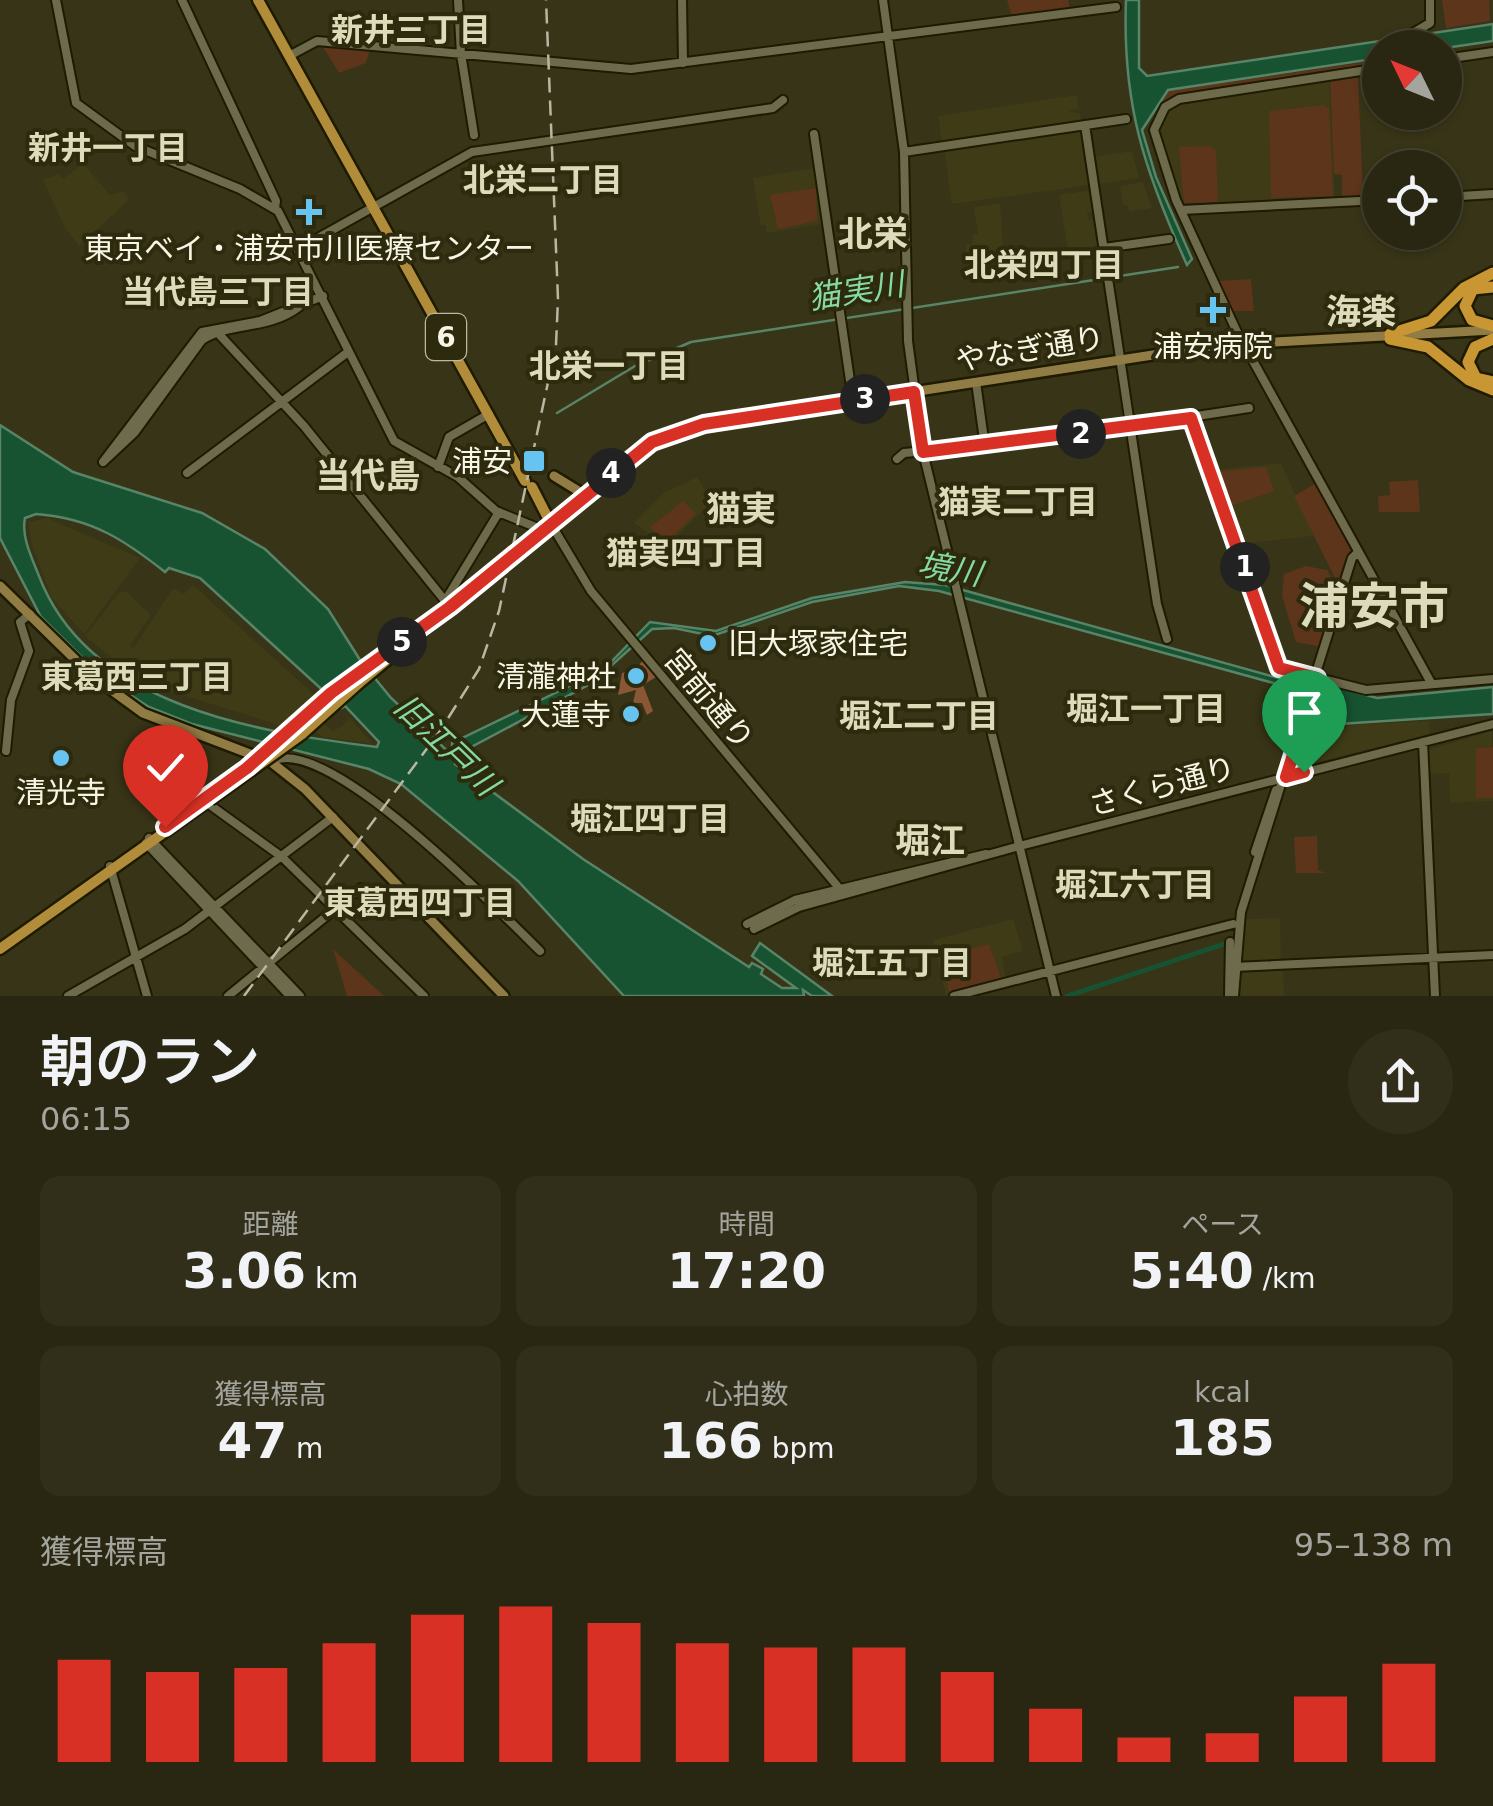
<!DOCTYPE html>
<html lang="ja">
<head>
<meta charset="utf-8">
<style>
  :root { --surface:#292711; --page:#312f1a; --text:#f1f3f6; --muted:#a5a59f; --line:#454431; --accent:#d93025 }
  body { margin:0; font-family:"DejaVu Sans","Noto Sans JP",sans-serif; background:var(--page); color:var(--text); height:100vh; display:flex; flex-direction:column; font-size:38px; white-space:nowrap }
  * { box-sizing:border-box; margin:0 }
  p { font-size:32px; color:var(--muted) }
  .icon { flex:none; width:55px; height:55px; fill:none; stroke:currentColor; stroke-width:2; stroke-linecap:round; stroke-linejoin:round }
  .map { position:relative; height:996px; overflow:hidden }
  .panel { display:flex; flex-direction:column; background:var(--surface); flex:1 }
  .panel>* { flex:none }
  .needle { width:65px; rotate:313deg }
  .buttons { position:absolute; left:1362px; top:30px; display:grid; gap:20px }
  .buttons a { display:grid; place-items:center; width:100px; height:100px; border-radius:50%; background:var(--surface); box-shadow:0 2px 8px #0004,0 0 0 2px var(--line); font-size:50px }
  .pin { position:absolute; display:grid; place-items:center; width:85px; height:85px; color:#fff; margin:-102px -42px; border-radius:50% 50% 50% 0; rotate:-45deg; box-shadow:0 0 10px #0007 }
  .pin .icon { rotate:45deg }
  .km { position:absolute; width:50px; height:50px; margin:-25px; border-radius:50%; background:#222; color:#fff; font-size:28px; line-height:50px; text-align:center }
  .round { display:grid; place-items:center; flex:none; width:105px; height:105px; border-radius:52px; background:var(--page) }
  .overview { display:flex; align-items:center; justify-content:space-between; height:170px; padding:0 40px }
  h1 { font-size:55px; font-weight:600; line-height:75px }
  .figures { display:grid; grid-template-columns:repeat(3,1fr); gap:15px; height:170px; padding:10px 40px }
  .figures div { display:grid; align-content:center; border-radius:20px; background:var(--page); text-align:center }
  .figures b { font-size:50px; font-weight:600 }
  .figures small { font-size:28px; font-weight:400 }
  .figures p { font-size:28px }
  .chart { height:280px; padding:20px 40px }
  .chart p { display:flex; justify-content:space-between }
  .chart svg { width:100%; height:180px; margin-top:10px; stroke:var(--accent); stroke-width:6 }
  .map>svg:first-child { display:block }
</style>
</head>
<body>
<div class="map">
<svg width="1493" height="996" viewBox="0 0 1493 996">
  <rect width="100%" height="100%" fill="#373417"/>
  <path fill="#3e3b16" d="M 1329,80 L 1335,198 L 1182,204 L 1158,136 L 1160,124 L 1175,104 Z
    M 1077,95 L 1079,109 L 1068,111 L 1080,113 L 1082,122 L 942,143 L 938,116 Z
    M 1081,128 L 1090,185 L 952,204 L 944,150 Z
    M 1132,151 L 1139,178 L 1098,184 L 1094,157 Z
    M 83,163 L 110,195 L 124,191 L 129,200 L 79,246 L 65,228 L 43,180 L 59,174 L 63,179 Z
    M 815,168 L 823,224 L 767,233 L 765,225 L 761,226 L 753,178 Z
    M 1143,182 L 1152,208 L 1129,212 L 1128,205 L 1123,205 L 1120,186 Z
    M 1092,190 L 1096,211 L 1087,213 L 1089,220 L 1096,219 L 1100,245 L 1068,251 L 1059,195 Z
    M 1000,203 L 1004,260 L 968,266 L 965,245 L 973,244 L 972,235 L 978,234 L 974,207 Z
    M 1281,463 L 1314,536 L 1241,544 L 1214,470 Z
    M 697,477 L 712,501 L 667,546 L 634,523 L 664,493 Z
    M 47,518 L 140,558 L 84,634 L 51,597 L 32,545 L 28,522 Z
    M 193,585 L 318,698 L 285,727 L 141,682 L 85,636 L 119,593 L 126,591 L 151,615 L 130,646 L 133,649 L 173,588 L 184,594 Z
    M 350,718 L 373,744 L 322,737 L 315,731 L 324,723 L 332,731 L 341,727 Z
    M 1429,721 L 1430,734 L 1293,768 L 1304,733 L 1339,732 L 1348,725 Z
    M 1492,731 L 1493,801 L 1450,803 L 1449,773 L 1428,774 L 1427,750 Z
    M 1280,918 L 1281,963 L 1238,965 L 1244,919 Z
    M 1013,919 L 1023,951 L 1002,957 L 1006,980 L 946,995 L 933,940 Z
    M 1283,968 L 1284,996 L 1238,996 L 1238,969 Z"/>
  <path fill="#5c351b" d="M 1007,0 L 1068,0 L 1070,9 L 1012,17 Z
    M 1442,0 L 1489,0 L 1490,21 L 1446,28 Z
    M 322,45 L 323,44 L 370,49 L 366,63 L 339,73 Z
    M 1366,62 L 1367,67 L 1179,94 L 1154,115 L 1169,91 Z
    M 1358,76 L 1363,197 L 1342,198 L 1342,175 L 1334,174 L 1330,80 Z
    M 1324,105 L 1329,109 L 1333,196 L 1271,198 L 1269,111 Z
    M 1210,146 L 1216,151 L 1218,202 L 1184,203 L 1179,147 Z
    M 816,188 L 817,221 L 778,229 L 770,195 Z
    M 1251,279 L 1254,311 L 1232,311 L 1218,281 Z
    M 1266,467 L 1274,491 L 1228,507 L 1215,472 Z
    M 1418,480 L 1420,512 L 1379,512 L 1378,496 L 1390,495 L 1389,482 Z
    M 1316,483 L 1351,551 L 1338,584 L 1294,496 Z
    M 683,501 L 696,514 L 666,543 L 650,527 Z
    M 1306,566 L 1327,570 L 1337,586 L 1321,647 L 1296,642 L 1282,596 L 1284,574 Z
    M 1493,747 L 1493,798 L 1476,798 L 1476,748 Z
    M 1317,836 L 1318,870 L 1326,873 L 1296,873 L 1294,837 Z
    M 989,944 L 1001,978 L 949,992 L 941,956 Z
    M 333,949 L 384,996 L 347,996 Z"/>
  <path fill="#8a5734" d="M 643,660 L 656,677 L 643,685 L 653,711 L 647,715 L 642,703 L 633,703 L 636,690 L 618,695 L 622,673 L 635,669 L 634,676 L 638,679 L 647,671 L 636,669 Z"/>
  <path fill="#175331" stroke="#5a8467" stroke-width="2.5" fill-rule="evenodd" d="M 1126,0 L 1139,0 L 1139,68 L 1147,76 L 1493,24 L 1493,41 L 1445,48 L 1380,48 L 1380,58 L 1168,90 L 1142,130 L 1156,177 L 1192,259 L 1187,265 C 1144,170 1122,103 1126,0 Z
    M 0,425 L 73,472 L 202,513 L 265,549 L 328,609 L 360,660 L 391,698 L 455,758 L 455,764 L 583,859 L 749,967 L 752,963 L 763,969 L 761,974 L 782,988 L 796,988 L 752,956 L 760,943 L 832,996 L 812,996 L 803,990 L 804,996 L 624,996 L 518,881 L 401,784 L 369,769 L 192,724 L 149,707 L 101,676 L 41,617 L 0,538 ZM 36,514 C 93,518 127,542 165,572 L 169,568 L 200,578 L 342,708 L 345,706 L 379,742 L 377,747 C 258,732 89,707 39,576 C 32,558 21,537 25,518 Z
    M 905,582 L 945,585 L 1318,689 L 1323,683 L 1377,698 L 1493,687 L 1493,714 L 1339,724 L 1332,722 L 1338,713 L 1317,695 L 939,591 L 899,586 L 812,602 L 712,636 L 674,628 L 652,629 L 592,683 L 458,754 L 452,749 L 452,743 L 590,676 L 609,664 L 650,622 L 716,631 L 812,598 Z"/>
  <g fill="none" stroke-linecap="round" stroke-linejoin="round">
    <path stroke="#5a8467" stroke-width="2.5" d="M 557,413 L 635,366 L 691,342 L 1178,267"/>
    <path stroke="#175331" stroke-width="5" d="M 1067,996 L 1224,944"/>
    <defs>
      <path id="tertiary" d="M 56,0 L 76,103 L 135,146 L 240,189 L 278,211 L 394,441 L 458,477 L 496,511 L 543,530
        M 182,0 L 276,201 L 275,208
        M 458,0 L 461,54 L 474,135
        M 682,0 L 683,63
        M 883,0 L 904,152 L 908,341 L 923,452 L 1056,996
        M 1413,33 L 1430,23 L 1430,0
        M 289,56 L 317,41 L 631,69 L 1116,7
        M 1445,59 L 1493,52
        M 1380,68 L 1179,99 L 1165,107 L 1154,130 L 1176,200 L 1236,330 L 1430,681
        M 1085,125 L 1157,604 L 1167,639
        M 814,134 L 853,401
        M 904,152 L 1126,119
        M 1445,197 L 1493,194
        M 1181,210 L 1380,200
        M 300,248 L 472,152 L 773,108 L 783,100
        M 1104,248 L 1169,239
        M 300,306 C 268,331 232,321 202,340 L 135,432 L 103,462 L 202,332 L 260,321 L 323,296
        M 216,331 L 304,426 L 450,607
        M 976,382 L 985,447
        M 1191,418 L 1279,668 L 1366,690 L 1493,679
        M 897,459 L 904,453 L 1028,442 L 1249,408
        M 438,467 L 449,437 L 489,414
        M 187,473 L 348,352
        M 551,524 L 591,591 L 844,894
        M 445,601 L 499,512
        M 1423,742 L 1435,996
        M 6,751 L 11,700 L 29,651 L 20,622 L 30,614
        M 271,762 C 324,730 500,912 540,951
        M 210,805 L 282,857 L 424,996
        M 149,838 L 300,996
        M 146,843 L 290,996
        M 1255,852 L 1276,790
        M 110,866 L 147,996
        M 747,924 L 795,900 L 986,854
        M 754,929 L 799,907 L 1016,847 L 1493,724
        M 1234,967 L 1493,955
        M 68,996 L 185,929 L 333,817
        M 228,996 L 361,888
        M 954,996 L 1233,924
        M 1229,996 L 1230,942
        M 1234,996 L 1241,912 L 1352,558 L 1358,552"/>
      <path id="secondary" d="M 554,476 L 585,495
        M 551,524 L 646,446 L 704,424 L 1218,345 L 1493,330
        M 0,586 L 91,675 L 143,713 L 271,762 L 305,789 L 504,996"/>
      <path id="primary" d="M 258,0 L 525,481
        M 532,487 L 551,524
        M 352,677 L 376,660
        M 358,684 L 551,524
        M 0,949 L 210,800"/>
      <path id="trunk" d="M 1493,287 L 1473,289 L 1465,306 L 1472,320 L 1493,326
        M 1390,334 L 1431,321 L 1464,288 L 1493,273
        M 1390,339 L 1428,347 L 1469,380 L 1493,390
        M 1493,339 L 1475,347 L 1468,362 L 1476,378 L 1493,382"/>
    </defs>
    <use href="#tertiary" stroke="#1e1b01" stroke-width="12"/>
    <use href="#secondary" stroke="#1e1b01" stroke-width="14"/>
    <use href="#primary" stroke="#1e1b01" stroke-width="15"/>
    <use href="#trunk" stroke="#1e1b01" stroke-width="16"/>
    <use href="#tertiary" stroke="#6e6b4d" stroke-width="8"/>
    <use href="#secondary" stroke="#907c44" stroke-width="9"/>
    <use href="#primary" stroke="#b18c3a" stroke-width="10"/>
    <use href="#trunk" stroke="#c89734" stroke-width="11"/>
    <path stroke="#b8b7a2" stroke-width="2.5" stroke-dasharray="15 8" stroke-linecap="butt" d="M 244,996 L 440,731 L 479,669 L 499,611 L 556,345 L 558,299 L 546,0"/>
    <defs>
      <path id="primary-bridge" d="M 257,760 L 352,677
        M 210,800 L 301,735 L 358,684"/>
    </defs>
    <use href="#primary-bridge" stroke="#1e1b01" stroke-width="15" stroke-linecap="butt"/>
    <use href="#primary-bridge" stroke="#b18c3a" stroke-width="10"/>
  </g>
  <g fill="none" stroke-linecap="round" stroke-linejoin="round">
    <defs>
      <path id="route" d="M 165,827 L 247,768 L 331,693 L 450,607 L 652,442 L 704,424 L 914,392 L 923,452 L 1191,418 L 1279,668 L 1317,678 L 1286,777 L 1304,772"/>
    </defs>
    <use href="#route" stroke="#fff" stroke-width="20"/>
    <use href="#route" stroke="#d93025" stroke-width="12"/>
  </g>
  <g fill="#67c4f0" stroke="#2d2a0d" stroke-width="4">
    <path d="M304 197h10v10h10v10h-10v10h-10v-10h-10v-10h10z"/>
    <path d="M1208 295h10v10h10v10h-10v10h-10v-10h-10v-10h10z"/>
    <rect x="522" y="449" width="24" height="24" rx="5"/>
    <circle cx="708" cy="643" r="10"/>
    <circle cx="636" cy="676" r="10"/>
    <circle cx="631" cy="714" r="10"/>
    <circle cx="61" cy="758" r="10"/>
  </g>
  <g text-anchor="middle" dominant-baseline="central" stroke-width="8" stroke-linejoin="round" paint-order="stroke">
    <rect fill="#2d2a0d" stroke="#bab9a4" stroke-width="2.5" x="426" y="314" width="40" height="46" rx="8"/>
    <g font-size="28" font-weight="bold" fill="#f7f6e5">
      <text x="446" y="337">6</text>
    </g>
    <g font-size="30" fill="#f7f6e5" stroke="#2d2a0d">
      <text x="309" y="248">東京ベイ・浦安市川医療センター</text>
      <text x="1213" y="346">浦安病院</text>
      <text x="512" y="461" text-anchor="end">浦安</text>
      <text x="728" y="643" text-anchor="start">旧大塚家住宅</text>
      <text x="616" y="676" text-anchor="end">清瀧神社</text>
      <text x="611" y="714" text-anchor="end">大蓮寺</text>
      <text x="61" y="792">清光寺</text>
    </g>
    <g font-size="30" fill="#f7f6e5" stroke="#2d2a0d">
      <text transform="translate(1030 349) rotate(-9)">やなぎ通り</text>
      <text transform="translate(709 699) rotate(50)">宮前通り</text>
      <text transform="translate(1162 786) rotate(-15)">さくら通り</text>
    </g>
    <g font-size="32" font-weight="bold" fill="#dddbb9" stroke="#2d2a0d">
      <text x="411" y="30">新井三丁目</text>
      <text x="108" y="148">新井一丁目</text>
      <text x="543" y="180">北栄二丁目</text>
      <text x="1044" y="265">北栄四丁目</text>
      <text x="218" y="292">当代島三丁目</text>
      <text x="609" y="366">北栄一丁目</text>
      <text x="1018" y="502">猫実二丁目</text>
      <text x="686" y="553">猫実四丁目</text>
      <text x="137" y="677">東葛西三丁目</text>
      <text x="1146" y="709">堀江一丁目</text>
      <text x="919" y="716">堀江二丁目</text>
      <text x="650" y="819">堀江四丁目</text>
      <text x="1135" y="885">堀江六丁目</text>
      <text x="420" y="903">東葛西四丁目</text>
      <text x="892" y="963">堀江五丁目</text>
    </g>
    <g font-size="32" font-style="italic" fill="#85d9a3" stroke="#2d2a0d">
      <text transform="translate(856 291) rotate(-9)">猫実川</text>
      <text transform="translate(950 569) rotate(10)">境川</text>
      <text transform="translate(446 745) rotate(44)">旧江戸川</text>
    </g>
    <g font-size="35" font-weight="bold" fill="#dddbb9" stroke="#2d2a0d">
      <text x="873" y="234">北栄</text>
      <text x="1361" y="312">海楽</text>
      <text x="368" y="476">当代島</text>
      <text x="741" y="509">猫実</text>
      <text x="930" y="841">堀江</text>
    </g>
    <g font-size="50" font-weight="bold" fill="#dddbb9" stroke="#2d2a0d">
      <text x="1374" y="607">浦安市</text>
    </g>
  </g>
</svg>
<div class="buttons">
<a><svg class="needle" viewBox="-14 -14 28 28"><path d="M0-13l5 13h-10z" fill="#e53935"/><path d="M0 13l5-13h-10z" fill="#a5a59f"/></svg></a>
<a><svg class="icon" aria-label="locate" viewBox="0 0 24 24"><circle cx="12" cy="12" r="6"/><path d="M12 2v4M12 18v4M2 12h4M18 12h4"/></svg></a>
</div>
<div class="pin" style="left:1304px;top:772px;background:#1e9e55"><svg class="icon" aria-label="arrive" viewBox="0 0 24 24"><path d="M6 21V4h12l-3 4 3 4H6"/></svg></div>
<div class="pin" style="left:165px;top:827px;background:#d93025"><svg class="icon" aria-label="check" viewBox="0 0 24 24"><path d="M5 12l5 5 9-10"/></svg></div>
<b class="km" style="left:1245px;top:567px">1</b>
<b class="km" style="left:1081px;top:434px">2</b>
<b class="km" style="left:865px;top:399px">3</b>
<b class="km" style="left:611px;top:473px">4</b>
<b class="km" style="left:402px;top:642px">5</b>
</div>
<section class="panel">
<div class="overview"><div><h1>朝のラン</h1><p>06:15</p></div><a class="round"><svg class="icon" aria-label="share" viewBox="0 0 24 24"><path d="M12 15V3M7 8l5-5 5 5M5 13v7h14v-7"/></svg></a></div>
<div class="figures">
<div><p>距離</p><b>3.06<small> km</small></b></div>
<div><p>時間</p><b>17:20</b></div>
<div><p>ペース</p><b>5:40<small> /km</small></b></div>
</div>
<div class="figures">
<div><p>獲得標高</p><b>47<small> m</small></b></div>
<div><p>心拍数</p><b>166<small> bpm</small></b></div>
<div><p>kcal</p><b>185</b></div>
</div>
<div class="chart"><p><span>獲得標高</span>95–138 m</p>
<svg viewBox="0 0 160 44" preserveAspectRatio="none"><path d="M5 44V19M15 44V22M25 44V21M35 44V15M45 44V8M55 44V6M65 44V10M75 44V15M85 44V16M95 44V16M105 44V22M115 44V31M125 44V38M135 44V37M145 44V28M155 44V20"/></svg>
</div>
</section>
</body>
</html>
